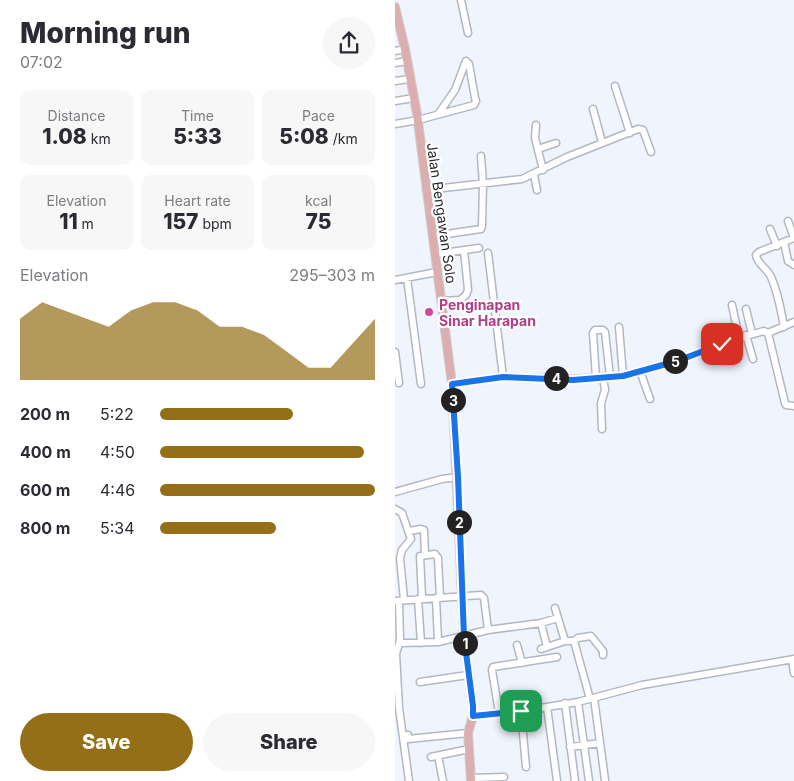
<!DOCTYPE html>
<html lang="en">
<head>
<meta charset="utf-8">
<style>
  :root { --surface:#fff; --page:#f7f7f7; --text:#2b2b33; --muted:#7c7c81; --accent:#946f17 }
  body { margin:0; font-family:Inter,sans-serif; background:var(--page); color:var(--text); height:100vh; display:flex; flex-direction:column; font-size:19px; white-space:nowrap }
  * { box-sizing:border-box; margin:0 }
  p { font-size:16px; color:var(--muted) }
  .icon { flex:none; width:28px; height:28px; fill:none; stroke:currentColor; stroke-width:2; stroke-linecap:round; stroke-linejoin:round }
  .map { position:relative; flex:1; overflow:hidden }
  .side { display:flex; flex-direction:column; background:var(--surface); width:395px }
  .side>* { flex:none }
  .pin { position:absolute; display:grid; place-items:center; width:42px; height:42px; color:#fff; margin:-21px; border-radius:10px; box-shadow:0 2px 8px #0006 }
  .km { position:absolute; width:25px; height:25px; margin:-12px; border-radius:50%; background:#222; color:#fff; font-size:14px; line-height:25px; text-align:center }
  .round { display:grid; place-items:center; flex:none; width:52px; height:52px; border-radius:26px; background:var(--page) }
  .overview { display:flex; align-items:center; justify-content:space-between; height:85px; padding:0 20px }
  h1 { font-size:28px; font-weight:800; line-height:38px }
  .metrics { display:grid; grid-template-columns:repeat(3,1fr); gap:8px; height:85px; padding:5px 20px }
  .metrics div { display:grid; align-content:center; border-radius:10px; background:var(--page); text-align:center }
  .metrics b { font-size:21px; font-weight:800 }
  .metrics small { font-size:14px; font-weight:400 }
  .metrics p { font-size:14px }
  .chart { height:140px; padding:10px 20px }
  .chart p { display:flex; justify-content:space-between }
  .chart svg { width:100%; height:90px; margin-top:5px; fill:var(--accent); opacity:.7 }
  .button { display:flex; gap:10px; margin-top:auto; padding:10px 20px }
  .button a { flex:1; height:58px; border-radius:30px; background:var(--accent); color:#fff; font-size:20px; font-weight:800; line-height:58px; text-align:center }
  .button a+a { background:var(--page); color:var(--text) }
  ul { padding:0 20px; list-style:none; font-size:16px }
  li { display:grid; grid-template-columns:80px 60px 1fr; align-items:center; height:38px }
  li i { height:12px; border-radius:6px; background:var(--accent) }
  main { display:flex; flex:1; min-height:0 }
  .map>svg:first-child { display:block }
</style>
</head>
<body>
<main>
<section class="side">
<div class="overview"><div><h1>Morning run</h1><p>07:02</p></div><a class="round"><svg class="icon" aria-label="share" viewBox="0 0 24 24"><path d="M12 15V3M7 8l5-5 5 5M5 13v7h14v-7"/></svg></a></div>
<div class="metrics">
<div><p>Distance</p><b>1.08<small> km</small></b></div>
<div><p>Time</p><b>5:33</b></div>
<div><p>Pace</p><b>5:08<small> /km</small></b></div>
</div>
<div class="metrics">
<div><p>Elevation</p><b>11<small> m</small></b></div>
<div><p>Heart rate</p><b>157<small> bpm</small></b></div>
<div><p>kcal</p><b>75</b></div>
</div>
<div class="chart"><p><span>Elevation</span>295–303 m</p>
<svg viewBox="0 0 160 44" preserveAspectRatio="none"><path d="M0 44V14L10 6L20 10L30 14L40 18L50 10L60 6L70 6L80 10L90 18L100 18L110 22L120 30L130 38L140 38L150 26L160 14V44z"/></svg>
</div>
<ul>
<li><b>200 m</b>5:22<i style="width:62%"></i></li>
<li><b>400 m</b>4:50<i style="width:95%"></i></li>
<li><b>600 m</b>4:46<i style="width:100%"></i></li>
<li><b>800 m</b>5:34<i style="width:54%"></i></li>
</ul>
<div class="button"><a>Save</a><a>Share</a></div>
</section>
<div class="map">
<svg width="399" height="781" viewBox="0 0 399 781">
  <rect width="100%" height="100%" fill="#eff4fd"/>
  <g fill="none" stroke-linecap="round" stroke-linejoin="round">
    <defs>
      <path id="minor" d="M 66,0 L 73,33
        M 0,51 L 10,49
        M 0,63 L 12,61
        M 0,81 L 15,79
        M 220,86 L 235,133
        M 0,101 L 19,98
        M 198,109 L 207,142
        M 44,113 L 60,90 L 71,61
        M 0,124 L 23,120 L 79,105 L 81,101 L 80,98 L 74,64 L 71,61
        M 141,125 L 140,138 L 148,170
        M 143,149 L 161,143
        M 139,175 L 142,190
        M 31,190 L 127,179 L 172,157 L 243,129 L 248,130 L 256,152
        M 393,221 L 399,238
        M 375,229 L 382,246
        M 38,236 L 86,229 L 87,226 L 88,184 L 86,156
        M 389,242 L 393,261 L 399,265
        M 93,253 L 108,377
        M 41,254 L 84,248
        M 12,278 L 26,384
        M 0,280 L 42,272
        M 46,301 L 65,300 L 71,295 L 73,290 L 69,250
        M 337,305 L 344,338
        M 351,309 L 357,334
        M 224,327 L 228,376
        M 389,327 C 386,310 383,293 376,277 C 373,269 362,264 361,255 L 364,252 L 399,238
        M 373,333 L 399,322
        M 351,335 L 358,359
        M 0,352 L 4,383
        M 245,371 L 255,399
        M 201,378 L 198,333 L 200,330 L 208,330 L 210,332 L 215,377
        M 57,384 L 108,377 L 178,379 L 228,376 L 282,361 L 344,338 L 369,331 L 373,333 L 390,403 L 391,405 L 399,406
        M 207,429 L 206,403 L 210,390 L 208,377
        M 0,492 L 47,479 L 63,477
        M 0,509 L 7,513 L 16,539 L 7,550 L 5,558 L 9,600
        M 14,531 L 26,529 L 29,530 L 30,555
        M 27,598 L 25,556 L 40,554 L 43,558 L 45,598
        M 41,598 L 43,642
        M 23,599 L 26,643
        M 1,601 L 86,595 L 89,598 L 93,630
        M 4,601 L 5,640 L 1,654 L 4,708 L 14,781
        M 160,608 L 170,641
        M 146,623 L 163,618
        M 179,641 L 183,638 L 196,636 L 208,651 L 208,655
        M 5,643 L 43,642 L 93,630 L 146,623 L 152,647
        M 122,645 L 127,663
        M 146,649 L 170,641 L 179,641 L 195,699
        M 397,660 L 399,673
        M 25,682 L 73,675
        M 199,698 L 210,780
        M 183,702 L 194,781
        M 170,703 L 180,781
        M 152,707 L 162,781
        M 126,711 L 131,767
        M 104,713 L 97,670 L 98,667 L 162,657
        M 78,716 L 152,707 L 183,702 L 247,685 L 399,659
        M 8,736 L 13,735 L 13,739 L 73,733
        M 175,747 L 205,743
        M 43,756 L 48,781
        M 36,757 L 74,749
        M 76,778 L 109,777"/>
      <path id="major" d="M 0,7 L 10,49 L 22,114 L 57,384 L 69,637 L 78,706 L 78,716 L 73,733 L 76,781"/>
    </defs>
    <use href="#minor" stroke="#b2b8c2" stroke-width="9"/>
    <use href="#major" stroke="#cfd0d1" stroke-width="10"/>
    <use href="#minor" stroke="#fff" stroke-width="6"/>
    <use href="#major" stroke="#dcafae" stroke-width="8"/>
  </g>
  <g fill="none" stroke-linecap="round" stroke-linejoin="round">
    <defs>
      <path id="route" d="M 126,711 L 78,716 L 78,706 L 69,637 L 63,477 L 57,384 L 108,377 L 178,380 L 228,376 L 282,361 L 327,344"/>
    </defs>
    <use href="#route" stroke="#fff" stroke-width="10"/>
    <use href="#route" stroke="#1a73e8" stroke-width="6"/>
  </g>
  <circle fill="#d1479c" stroke="#fff" stroke-width="2" cx="34" cy="312" r="5"/>
  <g text-anchor="middle" dominant-baseline="central" stroke-width="4.5" stroke-linejoin="round" paint-order="stroke">
    <g font-size="14" fill="#26282c" stroke="#fff">
      <text transform="translate(47 213) rotate(82)">Jalan Bengawan Solo</text>
    </g>
    <g font-size="14" font-weight="bold" fill="#b23c85" stroke="#fff" text-anchor="start">
      <text x="44" y="304">Penginapan<tspan x="44" dy="16">Sinar Harapan</tspan></text>
    </g>
  </g>
</svg>
<div class="pin" style="left:126px;top:711px;background:#1e9e55"><svg class="icon" aria-label="arrive" viewBox="0 0 24 24"><path d="M6 21V4h12l-3 4 3 4H6"/></svg></div>
<div class="pin" style="left:327px;top:344px;background:#d93025"><svg class="icon" aria-label="check" viewBox="0 0 24 24"><path d="M5 12l5 5 9-10"/></svg></div>
<b class="km" style="left:70px;top:643px">1</b>
<b class="km" style="left:64px;top:522px">2</b>
<b class="km" style="left:58px;top:400px">3</b>
<b class="km" style="left:161px;top:378px">4</b>
<b class="km" style="left:280px;top:361px">5</b>
</div>
</main>
</body>
</html>
